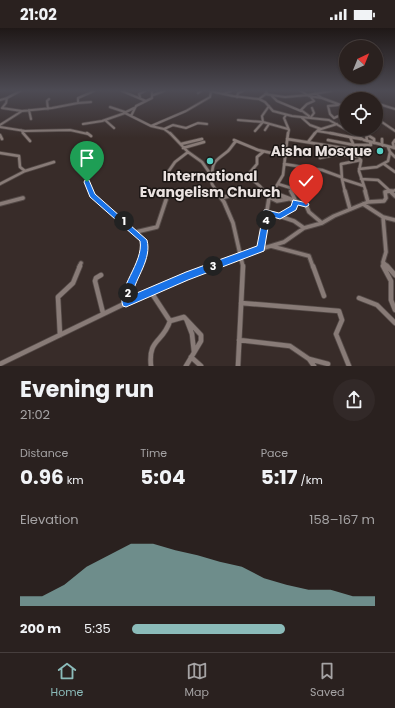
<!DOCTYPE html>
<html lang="en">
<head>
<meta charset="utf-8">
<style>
  :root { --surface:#2a211f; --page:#322928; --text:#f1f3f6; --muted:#a5a3a4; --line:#463e3d; --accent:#8bbbb9 }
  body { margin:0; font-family:Poppins,sans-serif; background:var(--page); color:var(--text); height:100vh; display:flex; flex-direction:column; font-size:15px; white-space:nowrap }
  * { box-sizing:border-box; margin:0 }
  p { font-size:13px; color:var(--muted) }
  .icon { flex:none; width:22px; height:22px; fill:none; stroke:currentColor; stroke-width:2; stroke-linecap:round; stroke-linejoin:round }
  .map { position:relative; height:338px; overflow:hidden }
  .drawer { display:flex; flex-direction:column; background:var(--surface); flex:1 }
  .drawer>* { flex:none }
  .needle { width:26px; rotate:43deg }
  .buttons { position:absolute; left:339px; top:12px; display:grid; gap:8px }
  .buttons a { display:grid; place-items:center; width:44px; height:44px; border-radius:50%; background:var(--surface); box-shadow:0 1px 3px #0004,0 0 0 1px var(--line); font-size:20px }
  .pin { position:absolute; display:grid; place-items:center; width:34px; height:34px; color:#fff; margin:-41px -17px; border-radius:50% 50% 50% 0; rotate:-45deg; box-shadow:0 0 4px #0007 }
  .pin .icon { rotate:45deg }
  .km { position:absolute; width:20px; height:20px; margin:-10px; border-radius:50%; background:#222; color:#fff; font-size:11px; line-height:20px; text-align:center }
  .round { display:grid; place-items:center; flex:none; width:42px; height:42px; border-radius:21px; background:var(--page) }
  .head { display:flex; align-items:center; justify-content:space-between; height:68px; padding:0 20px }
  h1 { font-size:22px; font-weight:700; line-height:30px }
  .stats { display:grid; grid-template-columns:repeat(3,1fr); gap:6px; height:68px; padding:4px 20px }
  .stats div { display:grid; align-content:center }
  .stats b { font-size:20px; font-weight:700 }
  .stats small { font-size:11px; font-weight:400 }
  .stats p { font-size:11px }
  .chart { height:112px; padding:8px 20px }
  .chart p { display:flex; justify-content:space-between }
  .chart svg { width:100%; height:72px; margin-top:4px; fill:var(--accent); opacity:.7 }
  ul { padding:0 20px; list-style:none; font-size:13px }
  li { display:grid; grid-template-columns:64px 48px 1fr; align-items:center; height:30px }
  li i { height:10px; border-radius:5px; background:var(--accent) }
  .status { display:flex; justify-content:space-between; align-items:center; height:28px; padding:0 20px; background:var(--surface); direction:ltr }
  .status svg { height:11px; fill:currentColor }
  .dock { display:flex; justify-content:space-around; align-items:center; height:56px; border-top:1px solid var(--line); background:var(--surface); font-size:11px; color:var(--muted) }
  .dock a { display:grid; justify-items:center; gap:2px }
  .dock .current { color:var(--accent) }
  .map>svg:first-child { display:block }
</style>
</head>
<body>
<div class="status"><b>21:02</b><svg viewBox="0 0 49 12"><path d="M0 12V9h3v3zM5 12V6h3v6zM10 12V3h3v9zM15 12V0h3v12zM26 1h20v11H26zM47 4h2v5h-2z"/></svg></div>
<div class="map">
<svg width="395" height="338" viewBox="0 0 395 338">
  <rect width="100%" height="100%" fill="#382c29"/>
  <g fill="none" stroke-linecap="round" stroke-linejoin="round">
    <defs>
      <path id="minor-far3" d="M 20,63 L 7,70 L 6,75 L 2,80 L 22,83
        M 122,63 L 146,73
        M 210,63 L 233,68 L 259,71
        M 266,63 L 267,65 L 259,71 L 265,74 L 273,83 L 292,88 L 329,92 L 354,106
        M 301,63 L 309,68 L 322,70
        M 356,63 L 369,71
        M 198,65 L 201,63
        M 315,65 L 322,70 L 346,79
        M 223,66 L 231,63
        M 265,66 L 285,69 L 308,67
        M 153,67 L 164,63
        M 271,67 L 277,73 L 301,83
        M 307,67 L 331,63
        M 140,69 L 139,66 L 145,63
        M 237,69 L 238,65 L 243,63
        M 0,72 L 7,70
        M 78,75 L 91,74
        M 376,75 L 395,81
        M 269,78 L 262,88 L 263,94 L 288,101
        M 110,79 L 125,84
        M 48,81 L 47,73 L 49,71
        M 29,82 L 31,91
        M 124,85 L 134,80
        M 286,87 L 284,90 L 289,102 L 288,106
        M 131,88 L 136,78 L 152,70 L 152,64
        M 309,88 L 301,82 L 307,76 L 314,73 L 310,68
        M 301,89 L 310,97 L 321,101
        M 311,89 L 314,85 L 312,80
        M 334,90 L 330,86 L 328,78 L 338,77
        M 334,90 L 343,86 L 345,79
        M 376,90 L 395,103
        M 105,92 L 114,100
        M 238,92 L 263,94
        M 83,96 L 102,93 L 125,85 L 151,98 L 164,101 L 171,106
        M 0,97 L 22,83 L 52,80 L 78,75 L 78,70 L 94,63
        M 151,98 L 186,83 L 210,69 L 211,63
        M 0,99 L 25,103 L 70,102 L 88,106
        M 164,101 L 173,97 L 186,100 L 198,95 L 207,96
        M 366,101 L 366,106
        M 21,102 L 24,106
        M 265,102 L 269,96
        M 255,103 L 263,94
        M 317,103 L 336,106
        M 314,106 L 318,102 L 337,96"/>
      <path id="minor-far2" d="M 23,105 L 30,113
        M 87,105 L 91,108
        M 170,105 L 188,124 L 202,134 L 209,144 L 212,156 L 217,164
        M 330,105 L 350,109
        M 352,105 L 364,112 L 395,120
        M 366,105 L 367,113
        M 366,106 L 374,111 L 374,115
        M 0,107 L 2,111
        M 287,111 L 356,122
        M 361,111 L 350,109 L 361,133 L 359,143 L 366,164
        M 382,111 L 382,118
        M 234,112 L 258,122 L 285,128
        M 328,112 L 354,117
        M 308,114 L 315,105
        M 181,116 L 202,111
        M 354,117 L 371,117 L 370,114
        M 183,120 L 204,114
        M 394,120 L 393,115 L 395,112
        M 390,124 L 395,129
        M 0,125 L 19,128 L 20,139 L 25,143
        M 85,128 L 78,133 L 86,147 L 91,164
        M 320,130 L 339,126 L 359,129
        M 361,132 L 341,136 L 342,151 L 364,158
        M 284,136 L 322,142 L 341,149
        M 384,136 L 395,144
        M 359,141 L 377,139 L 388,133 L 390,124 L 388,119
        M 166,147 L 175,134 L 188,124
        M 212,149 C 212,132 216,133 228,123 C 231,120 233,116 236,113
        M 246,149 L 257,136 L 257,129 L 263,124
        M 211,151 C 231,143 252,146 265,164
        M 342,151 L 345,164
        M 361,151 L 378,152 L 390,163
        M 0,156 L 25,143 L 54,134
        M 278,156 L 291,160 L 292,164
        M 273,164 L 283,147 L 288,105
        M 387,164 L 390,163
        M 391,164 L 395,162"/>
      <path id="minor-far1" d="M 91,163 L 92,167 L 143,212 L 143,226 L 139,239
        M 216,163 L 224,174 L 233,195 L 243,239
        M 264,163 L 270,167
        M 291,163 L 296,174
        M 345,163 L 350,181
        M 392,163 L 390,163 L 395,168
        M 272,164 L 306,177 L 309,184 L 322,195
        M 269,169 L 277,173 L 288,171
        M 221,170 L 240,165
        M 368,174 L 384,173 L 386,170 L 385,164 L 390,163
        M 0,176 L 23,170
        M 363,176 L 383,189 L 395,192
        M 267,184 L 294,193 L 304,200
        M 280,188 L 294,180 L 295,173
        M 383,189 L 386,224 L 383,234 L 388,239
        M 136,204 L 157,199 L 166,172
        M 271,218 L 309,228 L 313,239
        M 261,220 L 269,170 L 273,163
        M 383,235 L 384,239
        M 79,239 L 81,235
        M 209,239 L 241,227 L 284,214 L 304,200 L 322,195 L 334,188 L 368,174 L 365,163"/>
      <path id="minor" d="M 313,238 L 324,268
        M 383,238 L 391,253 L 391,272 L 395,282
        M 387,238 L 395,247
        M 101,247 L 96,250 L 95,253 L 103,285
        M 151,264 L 170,293 C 163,315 148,310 151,338
        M 359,270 L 377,277 L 395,295
        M 126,275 L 139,238
        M 241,275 L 339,283 L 342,292 L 336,306 L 349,338
        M 170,293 L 184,289 L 201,307 L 201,313 L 186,338
        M 187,293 L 192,306 L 194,324
        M 60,307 L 58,269 L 73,255 L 80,238
        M 239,312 L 290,318 L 309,331 L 328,336
        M 191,329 L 201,338
        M 309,331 L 314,338
        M 0,336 L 126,275 L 212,238
        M 238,338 L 243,238"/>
    </defs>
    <use href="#minor-far3" stroke="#544a47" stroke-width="3.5"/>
    <use href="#minor-far2" stroke="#544a47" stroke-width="4"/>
    <use href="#minor-far1" stroke="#544a47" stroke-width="5.5"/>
    <use href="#minor" stroke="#544a47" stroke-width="6"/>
    <use href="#minor-far3" stroke="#887b77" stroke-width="2"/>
    <use href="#minor-far2" stroke="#887b77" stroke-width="2.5"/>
    <use href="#minor-far1" stroke="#887b77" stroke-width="3.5"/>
    <use href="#minor" stroke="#887b77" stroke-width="4.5"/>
  </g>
  <linearGradient id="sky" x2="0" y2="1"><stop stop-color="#1f1817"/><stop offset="0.57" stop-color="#4d4b54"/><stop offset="1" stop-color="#4d4b54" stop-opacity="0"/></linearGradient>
  <rect width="395" height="110" fill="url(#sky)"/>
  <path fill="#1a73e8" stroke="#fff" d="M 85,152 L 89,152 L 95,166 L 147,212 C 152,231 136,249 132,267 L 186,244 L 257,218 L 264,182 L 267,182 L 279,185 L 291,178 L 293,172 L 308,175 L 309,177 L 306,179 L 298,177 L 296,182 L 280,191 L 270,188 L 264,223 L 188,252 L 126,279 L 123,278 C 116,262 144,234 140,213 L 90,169 L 84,154 Z"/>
  <g fill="#56cec3" stroke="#1b1614" stroke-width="1.5">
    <circle cx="380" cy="123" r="4"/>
    <circle cx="210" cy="133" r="4"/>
  </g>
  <g text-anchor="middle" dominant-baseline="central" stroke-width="3" stroke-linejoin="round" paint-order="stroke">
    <g font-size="14" font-weight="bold" fill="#eae2e0" stroke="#1b1614" text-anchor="end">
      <text x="372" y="123">Aisha Mosque</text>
      <text x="210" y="148" text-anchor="middle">International<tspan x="210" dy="16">Evangelism Church</tspan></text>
    </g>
  </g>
</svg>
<div class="buttons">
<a><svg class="needle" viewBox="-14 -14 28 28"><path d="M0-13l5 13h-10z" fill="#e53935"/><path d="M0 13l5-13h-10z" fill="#a5a3a4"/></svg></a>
<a><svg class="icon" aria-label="locate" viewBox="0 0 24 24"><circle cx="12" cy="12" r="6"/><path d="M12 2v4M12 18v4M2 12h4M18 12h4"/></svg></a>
</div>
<div class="pin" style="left:87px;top:154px;background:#1e9e55"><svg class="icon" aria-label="arrive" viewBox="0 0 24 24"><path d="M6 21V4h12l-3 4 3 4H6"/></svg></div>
<div class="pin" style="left:306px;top:177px;background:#d93025"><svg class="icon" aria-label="check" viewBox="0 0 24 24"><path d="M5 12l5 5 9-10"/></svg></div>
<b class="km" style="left:124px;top:193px">1</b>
<b class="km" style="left:128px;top:265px">2</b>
<b class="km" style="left:213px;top:238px">3</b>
<b class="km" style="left:266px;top:192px">4</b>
</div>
<section class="drawer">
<div class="head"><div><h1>Evening run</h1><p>21:02</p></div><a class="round"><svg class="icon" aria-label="share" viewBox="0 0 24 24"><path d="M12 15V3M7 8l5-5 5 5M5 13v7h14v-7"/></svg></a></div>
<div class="stats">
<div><p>Distance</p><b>0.96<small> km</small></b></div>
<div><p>Time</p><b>5:04</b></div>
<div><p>Pace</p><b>5:17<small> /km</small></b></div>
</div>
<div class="chart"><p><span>Elevation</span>158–167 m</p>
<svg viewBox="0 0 160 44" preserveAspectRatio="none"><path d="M0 44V38L10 38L20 31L30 20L40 13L50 6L60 6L70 10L80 13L90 17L100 20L110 27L120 31L130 34L140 34L150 38L160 38V44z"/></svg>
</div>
<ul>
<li><b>200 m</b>5:35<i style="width:63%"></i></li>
</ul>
</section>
<nav class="dock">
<a class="current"><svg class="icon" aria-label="home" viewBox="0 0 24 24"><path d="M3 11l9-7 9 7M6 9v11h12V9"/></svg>Home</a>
<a><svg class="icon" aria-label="map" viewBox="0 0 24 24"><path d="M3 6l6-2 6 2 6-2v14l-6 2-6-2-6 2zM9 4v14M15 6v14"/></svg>Map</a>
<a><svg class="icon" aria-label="saved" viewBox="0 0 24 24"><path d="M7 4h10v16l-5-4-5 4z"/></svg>Saved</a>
</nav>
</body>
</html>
